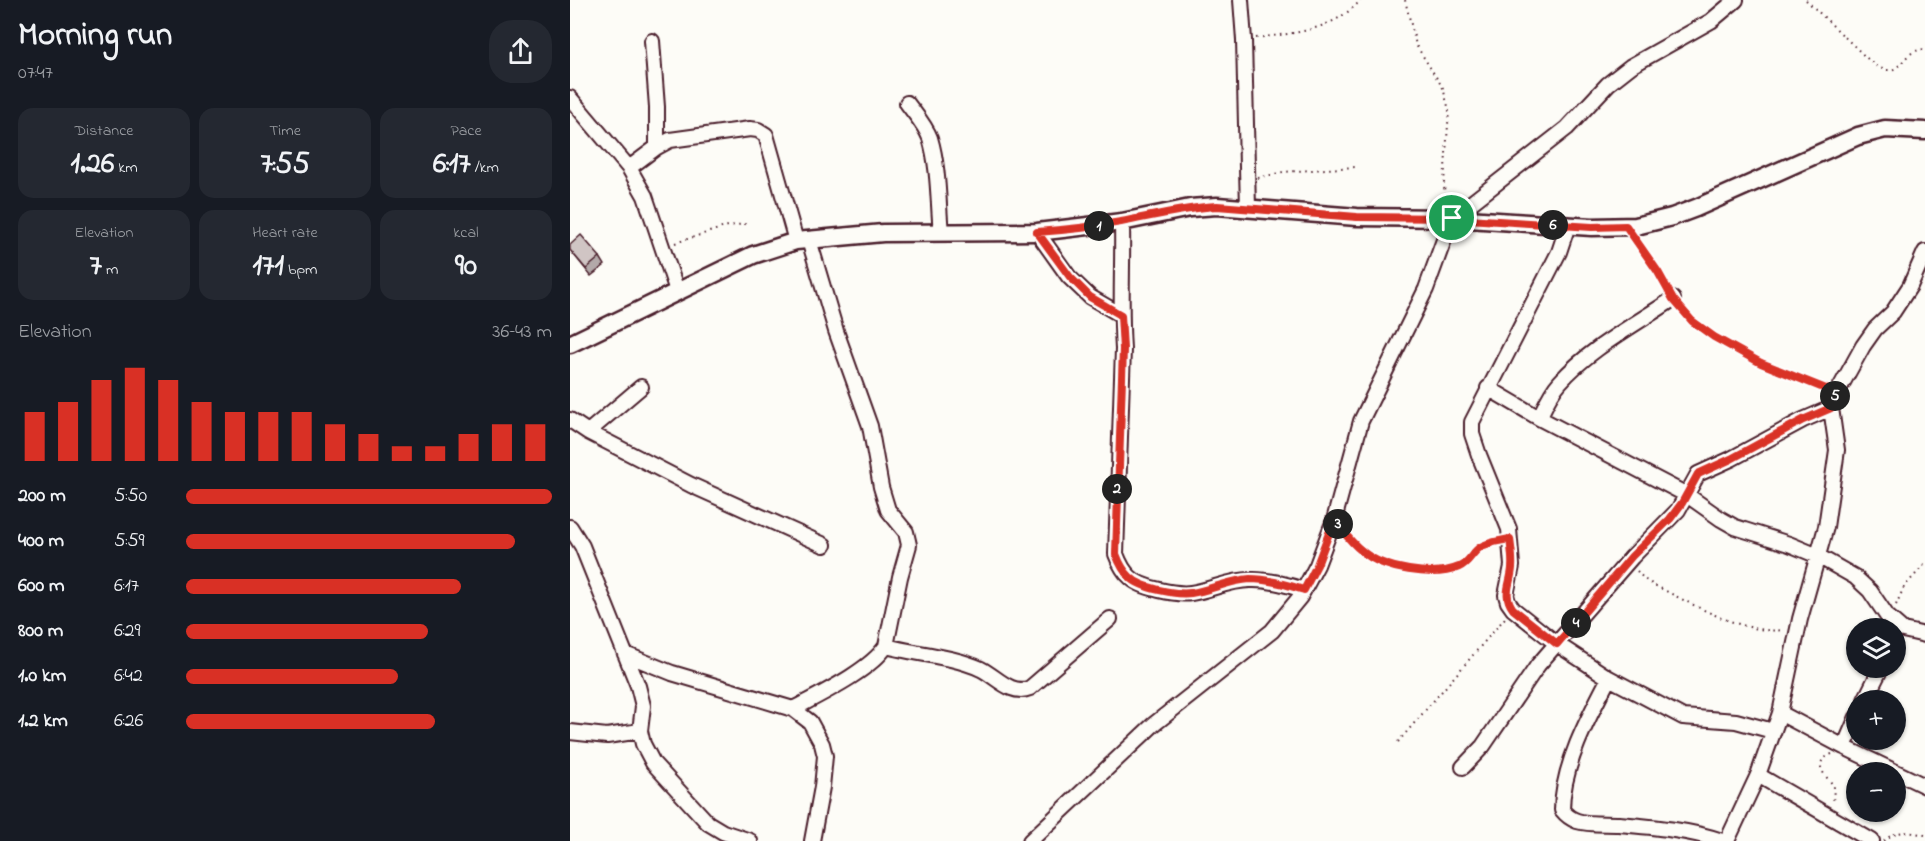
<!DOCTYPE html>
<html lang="en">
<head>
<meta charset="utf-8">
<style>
  :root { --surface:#171b24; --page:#242831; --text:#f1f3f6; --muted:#9ea1a6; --accent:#d93025 }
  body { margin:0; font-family:"Indie Flower",sans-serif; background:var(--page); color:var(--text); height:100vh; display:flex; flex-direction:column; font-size:22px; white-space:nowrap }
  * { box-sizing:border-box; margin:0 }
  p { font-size:20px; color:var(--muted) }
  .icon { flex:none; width:33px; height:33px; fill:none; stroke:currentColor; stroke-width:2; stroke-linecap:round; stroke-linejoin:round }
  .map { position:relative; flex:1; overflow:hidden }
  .drawer { display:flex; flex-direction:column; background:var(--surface); width:570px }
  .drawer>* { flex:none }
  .tools { position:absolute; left:1276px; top:618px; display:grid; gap:12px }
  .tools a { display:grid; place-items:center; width:60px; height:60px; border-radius:50%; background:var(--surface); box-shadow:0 2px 4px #0004; font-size:30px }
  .pin { position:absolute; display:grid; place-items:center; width:51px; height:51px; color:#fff; margin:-26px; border:3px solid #fff; border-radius:50%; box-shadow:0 2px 6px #0007 }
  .km { position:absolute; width:30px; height:30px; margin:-15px; border-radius:50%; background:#222; color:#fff; font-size:16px; line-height:30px; text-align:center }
  .round { display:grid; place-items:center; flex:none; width:63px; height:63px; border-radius:24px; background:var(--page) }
  .overview { display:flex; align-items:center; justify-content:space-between; height:102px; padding:0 18px }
  h1 { font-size:33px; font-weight:700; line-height:45px }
  .stats { display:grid; grid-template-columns:repeat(3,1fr); gap:9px; height:102px; padding:6px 18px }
  .stats div { display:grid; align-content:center; border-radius:15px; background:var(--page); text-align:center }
  .stats b { font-size:30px; font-weight:700 }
  .stats small { font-size:16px; font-weight:400 }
  .stats p { font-size:16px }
  .chart { height:168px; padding:12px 18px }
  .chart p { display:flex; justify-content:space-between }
  .chart svg { width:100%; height:108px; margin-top:6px; stroke:var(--accent); stroke-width:6 }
  ul { padding:0 18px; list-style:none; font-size:20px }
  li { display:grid; grid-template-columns:96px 72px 1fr; align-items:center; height:45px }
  li i { height:15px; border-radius:8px; background:var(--accent) }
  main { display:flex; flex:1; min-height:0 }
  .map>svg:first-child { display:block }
</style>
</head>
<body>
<main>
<section class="drawer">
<div class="overview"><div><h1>Morning run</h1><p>07:47</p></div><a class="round"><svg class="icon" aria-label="share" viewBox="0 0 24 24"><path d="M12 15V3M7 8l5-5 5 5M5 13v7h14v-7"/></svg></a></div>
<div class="stats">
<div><p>Distance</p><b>1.26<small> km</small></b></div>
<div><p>Time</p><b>7:55</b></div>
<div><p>Pace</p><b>6:17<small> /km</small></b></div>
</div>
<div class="stats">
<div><p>Elevation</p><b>7<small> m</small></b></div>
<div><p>Heart rate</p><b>171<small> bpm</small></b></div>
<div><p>kcal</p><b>90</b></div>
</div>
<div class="chart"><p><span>Elevation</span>36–43 m</p>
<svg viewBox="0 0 160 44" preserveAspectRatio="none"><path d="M5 44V24M15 44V20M25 44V11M35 44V6M45 44V11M55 44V20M65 44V24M75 44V24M85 44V24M95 44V29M105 44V33M115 44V38M125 44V38M135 44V33M145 44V29M155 44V29"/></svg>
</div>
<ul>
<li><b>200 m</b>5:50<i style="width:100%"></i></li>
<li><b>400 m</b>5:59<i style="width:90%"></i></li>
<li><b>600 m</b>6:17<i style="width:75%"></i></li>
<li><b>800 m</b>6:29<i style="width:66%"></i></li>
<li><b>1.0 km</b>6:42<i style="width:58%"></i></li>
<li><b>1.2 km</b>6:26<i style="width:68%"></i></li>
</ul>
</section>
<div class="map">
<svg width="1355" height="841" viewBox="0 0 1355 841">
  <rect width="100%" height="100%" fill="#fdfcf7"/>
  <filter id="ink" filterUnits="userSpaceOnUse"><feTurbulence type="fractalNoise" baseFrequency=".0167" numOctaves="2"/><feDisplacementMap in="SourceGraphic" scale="12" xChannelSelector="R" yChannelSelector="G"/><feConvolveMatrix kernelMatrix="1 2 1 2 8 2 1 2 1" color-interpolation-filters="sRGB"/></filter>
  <g filter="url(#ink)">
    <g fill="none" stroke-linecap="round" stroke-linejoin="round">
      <defs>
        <path id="minor" d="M 671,0 L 674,40 L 678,209
          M 82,41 L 87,107 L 87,147
          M 0,98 L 59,168 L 75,196 L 107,291
          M 337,103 C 345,114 355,125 360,138 C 369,168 368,202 371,233
          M 59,168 L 87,147 L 100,140 L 180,129 L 188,130 L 196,135 L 226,241
          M 552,222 C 553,264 550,307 553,349 L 546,554 C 549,562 553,571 560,577 C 570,588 607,595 621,593 C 641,590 660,580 680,580 C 698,579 717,585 734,590
          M 998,225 L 989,252 L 902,422 L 902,434 L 909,455 L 939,529 L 942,566 L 936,595 L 938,602 L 943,609 L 987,644 L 1039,678 L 1113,717 L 1166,721 L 1203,731
          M 467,232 L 499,277 L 520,297 L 551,315
          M 918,388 L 969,418 L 1117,495 L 1151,519 L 1165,527 L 1219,544 L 1248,556 L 1285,577 L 1300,591 L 1317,616 L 1333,630 L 1355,635
          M 969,418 C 975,406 980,393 990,382 C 1020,348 1065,325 1103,299
          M 0,420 L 18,432 L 121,485 L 254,545
          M 18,432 L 71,387
          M 0,527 L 12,546 L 68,686 L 73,706 L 70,731 L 73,744 L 83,763 L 138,823 L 153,832 L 180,841
          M 316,646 C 347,654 382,656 411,669 C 427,677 441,696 460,688 L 540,619
          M 55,654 L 102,673 L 223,709 L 240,722 L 252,744 L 255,756 L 252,787 L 242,841
          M 1039,678 C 1019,716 992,766 992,810 C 996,815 1001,819 1007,821 C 1019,825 1036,823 1049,824 C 1084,827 1119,830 1152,841
          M 1295,700 L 1311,668
          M 223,709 C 249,695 301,670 316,646 L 330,577 L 339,545 L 336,532 L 318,510 L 311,487 L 300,426 L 266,331 L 239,240
          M 1210,713 L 1274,747 L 1355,786
          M 0,732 L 37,736 L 70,731
          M 1274,747 L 1287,717
          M 893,767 L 913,746 L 968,665 L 1062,557 L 1108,510 L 1128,474 L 1161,459 L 1233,420 L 1261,408
          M 1188,775 L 1302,841
          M 460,841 L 583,725 L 702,631 L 730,597 L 747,565 L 764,520 L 791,421 L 856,289 L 882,218 L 997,128 L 1038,84 L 1061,66 L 1141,21 L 1166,0
          M 1157,841 L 1188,775 L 1210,713 L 1230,619 L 1256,527 L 1267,450 L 1261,408 L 1267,393 L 1293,346 L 1305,329 L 1323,312 L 1340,286 L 1355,252"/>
        <path id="major" d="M 0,344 L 183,255 L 226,241 L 313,233 L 467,232 L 552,222 L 620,208 L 647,206 L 787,217 L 882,218 L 1022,227 L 1066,226 L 1102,217 L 1126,208 L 1288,136 L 1315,129 L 1355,131"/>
      </defs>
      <use href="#minor" stroke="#4a1f2b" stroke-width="18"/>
      <use href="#major" stroke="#4a1f2b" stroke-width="21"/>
      <path stroke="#4a1f2b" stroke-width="2" stroke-dasharray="1.5 4.5" stroke-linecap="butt" d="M 835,0 L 846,45 L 873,88 L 879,110 L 874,183 L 875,203
        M 1236,0 L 1304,65 C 1334,82 1327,51 1355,49
        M 686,38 C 726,33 762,31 791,0
        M 688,178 L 713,172 L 785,167
        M 1065,241 L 1088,272 L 1097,288
        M 105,243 L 158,226 L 176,224
        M 1110,308 C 1145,348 1206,371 1255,389
        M 774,532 C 779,539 785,547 792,552 C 814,569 865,578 891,566 C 900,562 903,552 911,547 C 916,544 923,543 928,542
        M 1067,571 L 1074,579 L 1082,584 C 1119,602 1173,635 1214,630
        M 1326,605 L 1334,587 L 1355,564
        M 828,742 L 935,618
        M 1262,754 C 1240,763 1256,776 1264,786 L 1263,804
        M 1314,841 C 1326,829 1340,832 1355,835"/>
      <use href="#minor" stroke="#fdfcf7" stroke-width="14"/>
      <use href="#major" stroke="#fdfcf7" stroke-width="16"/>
    </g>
    <path fill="#b3a9a9" stroke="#4a1f2b" stroke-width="1.5" d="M 0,250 L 30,257 L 35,265 L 21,276 Z"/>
    <path fill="#d0c5c4" stroke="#4a1f2b" stroke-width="1.5" d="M 11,235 L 30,257 L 16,269 L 0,250 L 0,245 Z"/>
  </g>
  <g fill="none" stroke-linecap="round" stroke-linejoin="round" filter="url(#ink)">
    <defs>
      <path id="route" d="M 647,206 L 787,217 L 882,218 L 1022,227 L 1056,226 L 1088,272 L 1103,299 L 1122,321 L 1144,337 L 1191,363 L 1266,393 L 1261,408 L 1233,420 L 1161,459 L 1128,474 L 1112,503 L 1100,519 L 1062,556 L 987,644 L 943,609 C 932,594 941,584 942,568 C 943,558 941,548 940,539 C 930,541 917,542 909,548 C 901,554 899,563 889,567 C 864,578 812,569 792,551 C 781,543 773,531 764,520 L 747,565 L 734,590 C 717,585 698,579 680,579 C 660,580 641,590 621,593 C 606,595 570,588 560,577 C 553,571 549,562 546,554 L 553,349 L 551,315 L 520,297 L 500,277 L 467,232 C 495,230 523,227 551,222 C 583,216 614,208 647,206 Z"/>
    </defs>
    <use href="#route" stroke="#fff" stroke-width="12"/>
    <use href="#route" stroke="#d93025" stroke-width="8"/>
  </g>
</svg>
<div class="tools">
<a><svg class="icon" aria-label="layers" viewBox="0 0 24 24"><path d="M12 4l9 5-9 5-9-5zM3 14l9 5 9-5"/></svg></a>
<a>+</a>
<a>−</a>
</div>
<div class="pin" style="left:882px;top:218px;background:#1e9e55"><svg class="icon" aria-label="arrive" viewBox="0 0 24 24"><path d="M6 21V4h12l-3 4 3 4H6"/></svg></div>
<b class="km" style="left:529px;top:226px">1</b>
<b class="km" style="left:547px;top:489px">2</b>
<b class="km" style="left:768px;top:524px">3</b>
<b class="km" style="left:1006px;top:623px">4</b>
<b class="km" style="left:1265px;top:396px">5</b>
<b class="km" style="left:983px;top:225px">6</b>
</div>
</main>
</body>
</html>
